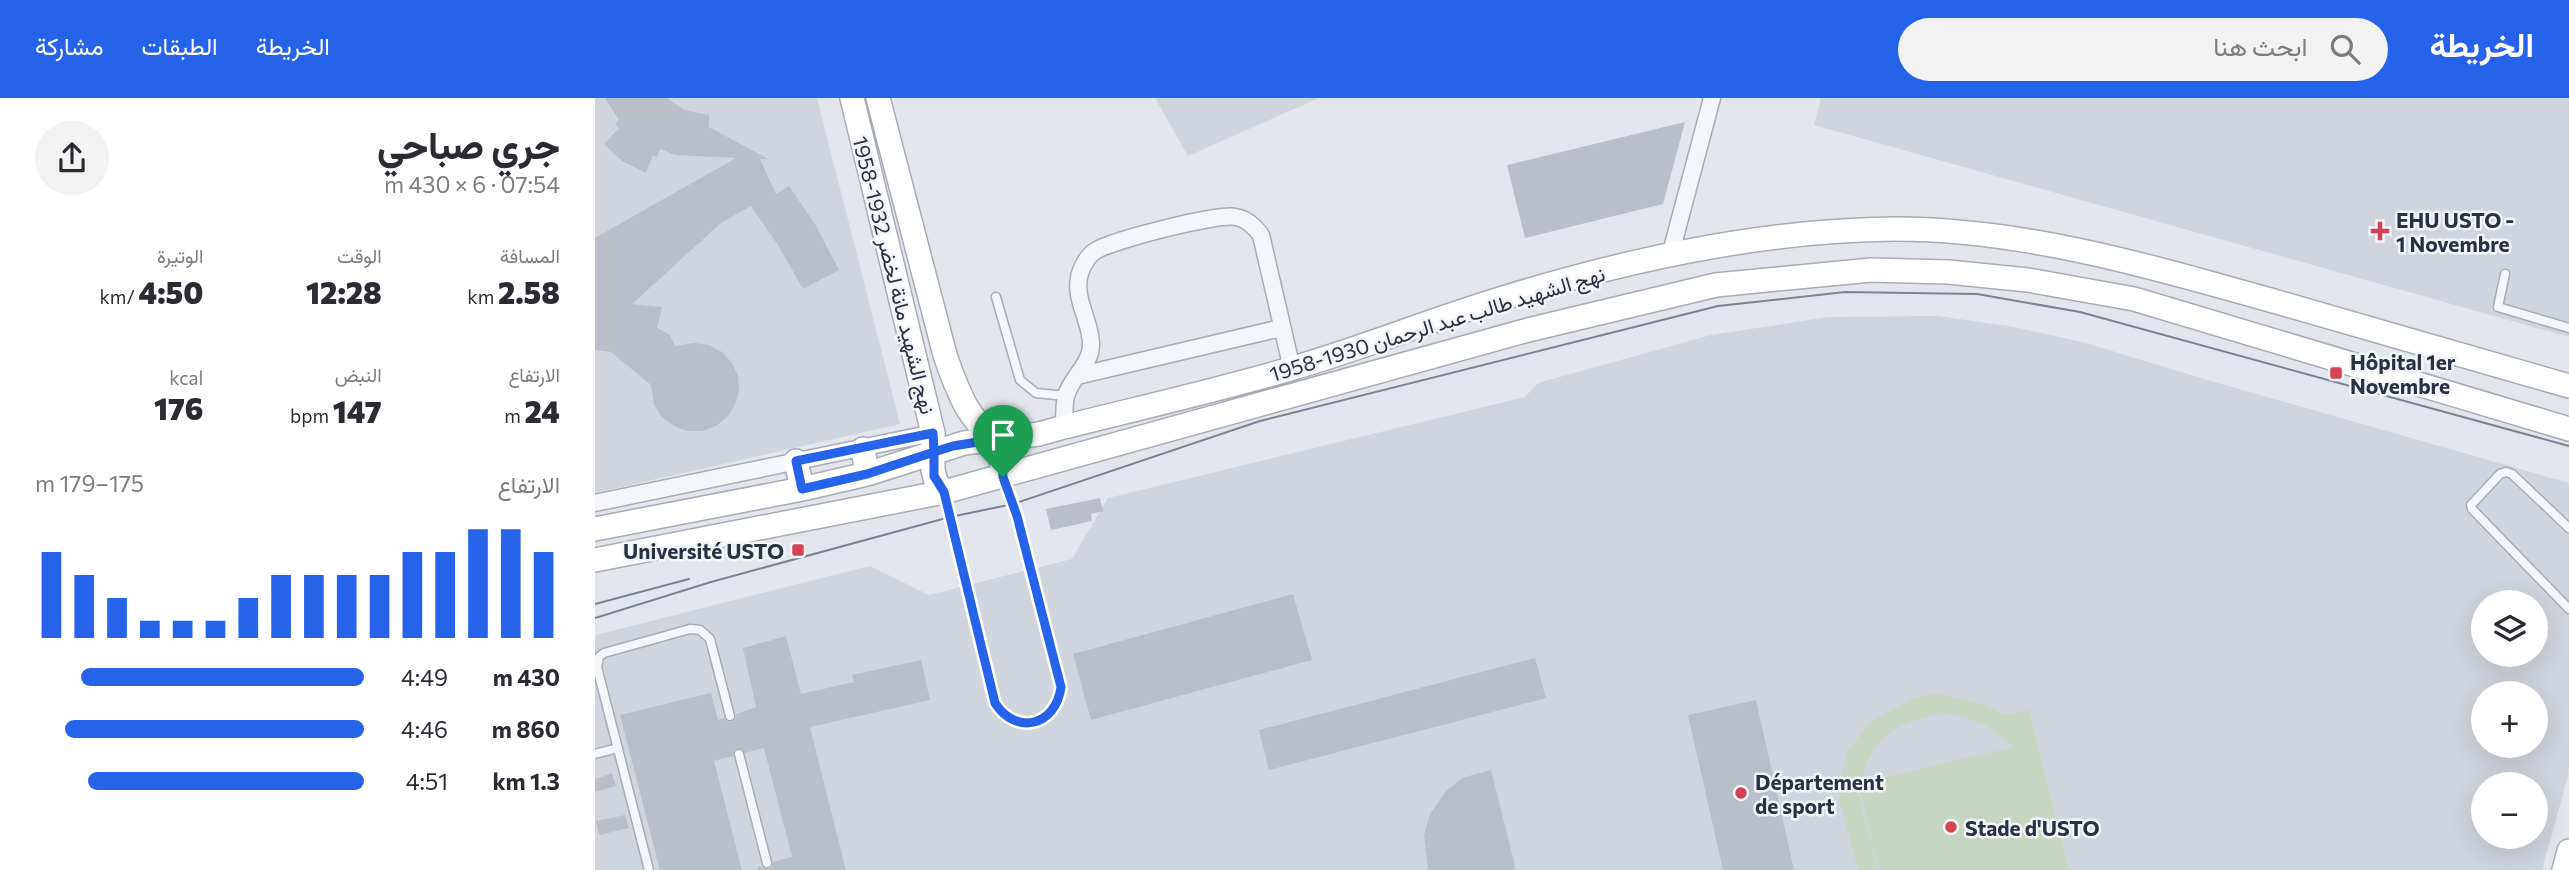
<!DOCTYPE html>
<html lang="ar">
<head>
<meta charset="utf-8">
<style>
  :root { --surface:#fff; --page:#f2f2f3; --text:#2b2b33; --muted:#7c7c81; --accent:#2563eb }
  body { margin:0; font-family:Commissioner,Vazirmatn,sans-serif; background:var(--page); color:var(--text); direction:rtl; height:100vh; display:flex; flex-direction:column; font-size:26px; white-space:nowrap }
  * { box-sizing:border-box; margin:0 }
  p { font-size:23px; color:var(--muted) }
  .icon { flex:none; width:38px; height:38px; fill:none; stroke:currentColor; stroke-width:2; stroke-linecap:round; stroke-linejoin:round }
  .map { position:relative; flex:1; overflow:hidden; direction:ltr }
  .sheet { display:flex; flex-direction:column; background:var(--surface); width:595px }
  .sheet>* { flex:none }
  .fabs { position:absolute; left:1876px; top:492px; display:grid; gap:14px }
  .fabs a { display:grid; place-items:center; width:77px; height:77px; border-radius:50%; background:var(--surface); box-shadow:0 7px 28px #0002; font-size:35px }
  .pin { position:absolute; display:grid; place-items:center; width:60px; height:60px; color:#fff; margin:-72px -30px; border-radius:50% 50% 50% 0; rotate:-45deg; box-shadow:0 0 7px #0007 }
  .pin .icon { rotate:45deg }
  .round { display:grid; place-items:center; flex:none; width:74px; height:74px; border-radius:37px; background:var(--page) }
  .overview { display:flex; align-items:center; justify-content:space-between; height:119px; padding:0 35px }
  h1 { font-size:38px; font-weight:800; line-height:52px }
  .metrics { display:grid; grid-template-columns:repeat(3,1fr); gap:10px; height:119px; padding:7px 35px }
  .metrics div { display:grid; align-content:center }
  .metrics b { font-size:30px; font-weight:800 }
  .metrics small { font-size:19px; font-weight:400 }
  .metrics p { font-size:19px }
  .chart { height:196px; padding:14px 35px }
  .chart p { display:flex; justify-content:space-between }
  .chart svg { width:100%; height:126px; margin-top:7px; stroke:var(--accent); stroke-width:6 }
  ul { padding:0 35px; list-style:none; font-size:23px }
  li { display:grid; grid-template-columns:112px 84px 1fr; align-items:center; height:52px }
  li i { height:18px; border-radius:9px; background:var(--accent) }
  header { display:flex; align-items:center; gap:42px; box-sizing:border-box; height:98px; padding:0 35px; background:var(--accent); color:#fff }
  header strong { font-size:33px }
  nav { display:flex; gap:38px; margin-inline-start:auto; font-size:24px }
  .search { width:490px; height:63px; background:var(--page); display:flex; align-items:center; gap:18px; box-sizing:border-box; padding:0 24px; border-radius:38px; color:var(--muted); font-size:26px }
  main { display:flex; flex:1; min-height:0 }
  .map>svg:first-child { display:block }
</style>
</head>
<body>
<header>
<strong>الخريطة</strong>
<div class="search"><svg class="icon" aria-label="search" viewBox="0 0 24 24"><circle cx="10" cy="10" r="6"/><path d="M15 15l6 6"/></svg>ابحث هنا</div>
<nav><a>الخريطة</a><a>الطبقات</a><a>مشاركة</a></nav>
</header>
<main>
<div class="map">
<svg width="1974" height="772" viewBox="0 0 1974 772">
  <rect width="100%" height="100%" fill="#e2e5eb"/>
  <path fill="#d0d4dd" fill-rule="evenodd" d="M 0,0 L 222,0 L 305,326 L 0,395 Z
    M 560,0 L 724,0 L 593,58 Z
    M 1226,0 L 1974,0 L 1974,239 L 1219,27 Z
    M 1343,218 L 1419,229 L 1491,245 L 1609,281 L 1974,385 L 1974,674 L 1947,772 L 0,772 L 0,537 L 275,468 L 334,497 L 477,461 L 513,400 L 930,299 L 943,285 L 1116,237 L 1233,219 ZM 1888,504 L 1941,504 L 1941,556 L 1888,556 ZM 1888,595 L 1941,595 L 1941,648 L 1888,648 ZM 1888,686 L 1941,686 L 1941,738 L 1888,738 Z"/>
  <path fill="#c7d5c3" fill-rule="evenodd" d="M 1337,596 C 1365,599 1384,603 1410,617 L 1434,612 L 1474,772 L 1284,772 L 1264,690 L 1263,695 L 1283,772 L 1263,772 L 1242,693 L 1253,653 L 1275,624 L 1317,601 ZM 1348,614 L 1366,618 L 1392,628 L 1419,649 L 1266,685 C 1278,634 1302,627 1348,614 Z"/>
  <path fill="#b9bec8" d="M 10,0 L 72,0 L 89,12 L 114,17 L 114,29 L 173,61 L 165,61 L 181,96 L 194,88 L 220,126 L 244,172 L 208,191 L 183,147 L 156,108 L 126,125 L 37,206 L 67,209 L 62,230 L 75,237 L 80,248 L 99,245 L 114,247 L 127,254 L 137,265 L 143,278 L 144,293 L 140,307 L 132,319 L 121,328 L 107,333 L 92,333 L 79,328 L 67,319 L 59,307 L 56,287 L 16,254 L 0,252 L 0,140 L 141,60 L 80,57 L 65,51 L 62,59 L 58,57 L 51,75 L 27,63 L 9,46 L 24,30 L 20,26 L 24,22 Z
    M 1090,24 L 1068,106 L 930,140 L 912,67 Z
    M 505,400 L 508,413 L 496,416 L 497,423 L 456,432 L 451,411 Z
    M 698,496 L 717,562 L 496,622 L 478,556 Z
    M 191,538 L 206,596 L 259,584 L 257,577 L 326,562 L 335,602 L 215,629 L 251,772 L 163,772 L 163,768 L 173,771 L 177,769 L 178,764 L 197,759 L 169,650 L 150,655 L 143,650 L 139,652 L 138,658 L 119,663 L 147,772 L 65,772 L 25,617 L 116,595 L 123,622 L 129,620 L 133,624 L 137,624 L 141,620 L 141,616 L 161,609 L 148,550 Z
    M 940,560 L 951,600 L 674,672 L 664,632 Z
    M 1161,602 L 1199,772 L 1128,772 L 1093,617 Z
    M 896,672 L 921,772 L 833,772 L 829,737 L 835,716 L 851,693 L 867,680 Z
    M 17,675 L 21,688 L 0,694 L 0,681 Z
    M 30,717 L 34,730 L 4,737 L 1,723 Z"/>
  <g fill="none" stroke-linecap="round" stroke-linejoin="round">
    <defs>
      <path id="lane" d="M 1910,176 L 1903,209 L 1974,230
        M 401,199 L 425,282 L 441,295 L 471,298
        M 350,396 L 400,605 C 421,638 461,627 466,589 L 422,418 L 409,380
        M 1974,430 L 1917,376 L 1911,374 L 1905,376 L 1876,407 L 1877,411 L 1974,511
        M 0,656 L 23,650
        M 144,656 L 172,765
        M 54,772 L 2,569 L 4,559 L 9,555 L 95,531 L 105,532 L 115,541 L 135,618"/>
      <path id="street" d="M 1075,158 L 1117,0
        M 482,278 L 686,230
        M 469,329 C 469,319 469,307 471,298 C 476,279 497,266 496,245 C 495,219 474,195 488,168 C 491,162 496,155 502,152 C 519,142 623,115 641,119 C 652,121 659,128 666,137 L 697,271
        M 0,405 L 338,335"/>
      <path id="secondary" d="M 257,0 L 338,335 L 338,372 L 341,384 L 349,394
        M 283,0 L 350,257 C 356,275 362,291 371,308 C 385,332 409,349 408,379
        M 268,351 L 272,376
        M 201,363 L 207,391
        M 0,431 L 207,391 L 272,376 L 369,345 L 444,336 L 469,329 C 544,310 620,293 695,271 C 765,251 833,223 902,202 C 1027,163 1168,132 1300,131 C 1430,131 1558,169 1682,204 C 1779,232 1877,260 1974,288
        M 0,462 L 349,394 L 933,232 L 1121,187 L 1276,172 L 1353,174 L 1433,182 L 1539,201 L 1974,331
        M 1969,772 L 1974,753"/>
    </defs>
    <use href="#lane" stroke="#a7acb5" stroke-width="11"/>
    <use href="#street" stroke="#a7acb5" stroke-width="19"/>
    <use href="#secondary" stroke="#a7acb5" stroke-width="26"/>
    <use href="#lane" stroke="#f5f6f9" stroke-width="8"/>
    <use href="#street" stroke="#f5f6f9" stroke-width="16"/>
    <use href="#secondary" stroke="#fff" stroke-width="23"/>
    <path stroke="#7b8495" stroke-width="2" d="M 0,506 L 94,481
      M 0,520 L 116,484 L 355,419 L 418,406 L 665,323 L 1123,208 L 1250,194 L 1382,196 L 1485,214 L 1974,348"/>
  </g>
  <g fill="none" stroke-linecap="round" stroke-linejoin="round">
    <defs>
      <path id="route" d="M 408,379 L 407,361 L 395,342 L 358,348 L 339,354 L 338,335 L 201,363 L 207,391 L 272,376 L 339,354 L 339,378 L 349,394 L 400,605 C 421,638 461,628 466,589 L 422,418 L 408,379"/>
    </defs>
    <use href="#route" stroke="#fff" stroke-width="14"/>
    <use href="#route" stroke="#2563eb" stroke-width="9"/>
  </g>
  <g fill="#d34457" stroke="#f2f4f8" stroke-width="2.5">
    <path d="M1781.5 122.5h7v7h7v7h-7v7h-7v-7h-7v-7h7z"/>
    <rect x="1734" y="268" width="14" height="14" rx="3.5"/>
    <rect x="196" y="445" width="14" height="14" rx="3.5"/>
    <circle cx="1146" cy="695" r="7"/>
    <circle cx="1356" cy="729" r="7"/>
  </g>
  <g text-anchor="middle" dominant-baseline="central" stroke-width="5" stroke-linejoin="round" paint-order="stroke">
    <g font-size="21" font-weight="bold" fill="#293243" stroke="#f2f4f8" text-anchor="start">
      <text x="1801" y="121">EHU USTO -<tspan x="1801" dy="24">1 Novembre</tspan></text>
      <text x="1755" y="263">Hôpital 1er<tspan x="1755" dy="24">Novembre</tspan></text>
      <text x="189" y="452" text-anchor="end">Université USTO</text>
      <text x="1160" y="683">Département<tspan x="1160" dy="24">de sport</tspan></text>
      <text x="1370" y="729">Stade d'USTO</text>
    </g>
    <g font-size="21" fill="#293243" stroke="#f2f4f8">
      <text transform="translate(300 177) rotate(76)">نهج الشهيد مانة لخضر 1932-1958</text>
      <text transform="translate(842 225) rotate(-17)">نهج الشهيد طالب عبد الرحمان 1930-1958</text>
    </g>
  </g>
</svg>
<div class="fabs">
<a><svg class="icon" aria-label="layers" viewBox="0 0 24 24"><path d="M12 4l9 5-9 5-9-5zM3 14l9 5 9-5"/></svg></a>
<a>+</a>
<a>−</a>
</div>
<div class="pin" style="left:408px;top:379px;background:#1e9e55"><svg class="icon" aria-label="arrive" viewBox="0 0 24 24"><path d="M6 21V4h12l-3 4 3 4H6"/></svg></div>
</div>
<section class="sheet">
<div class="overview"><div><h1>جري صباحي</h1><p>07:54 · 6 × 430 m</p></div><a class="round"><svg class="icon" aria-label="share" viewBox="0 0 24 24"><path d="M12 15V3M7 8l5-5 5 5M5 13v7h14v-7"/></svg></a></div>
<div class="metrics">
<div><p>المسافة</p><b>2.58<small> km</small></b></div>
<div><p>الوقت</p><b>12:28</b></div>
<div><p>الوتيرة</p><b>4:50<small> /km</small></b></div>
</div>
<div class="metrics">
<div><p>الارتفاع</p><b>24<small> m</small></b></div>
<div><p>النبض</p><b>147<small> bpm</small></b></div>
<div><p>kcal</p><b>176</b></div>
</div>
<div class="chart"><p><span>الارتفاع</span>175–179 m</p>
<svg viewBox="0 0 160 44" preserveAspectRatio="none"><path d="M5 44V14M15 44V22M25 44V30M35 44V38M45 44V38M55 44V38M65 44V30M75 44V22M85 44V22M95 44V22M105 44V22M115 44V14M125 44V14M135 44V6M145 44V6M155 44V14"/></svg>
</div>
<ul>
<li><b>430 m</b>4:49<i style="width:86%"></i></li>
<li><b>860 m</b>4:46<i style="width:91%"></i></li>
<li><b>1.3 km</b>4:51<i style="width:84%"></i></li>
</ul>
</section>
</main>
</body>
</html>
